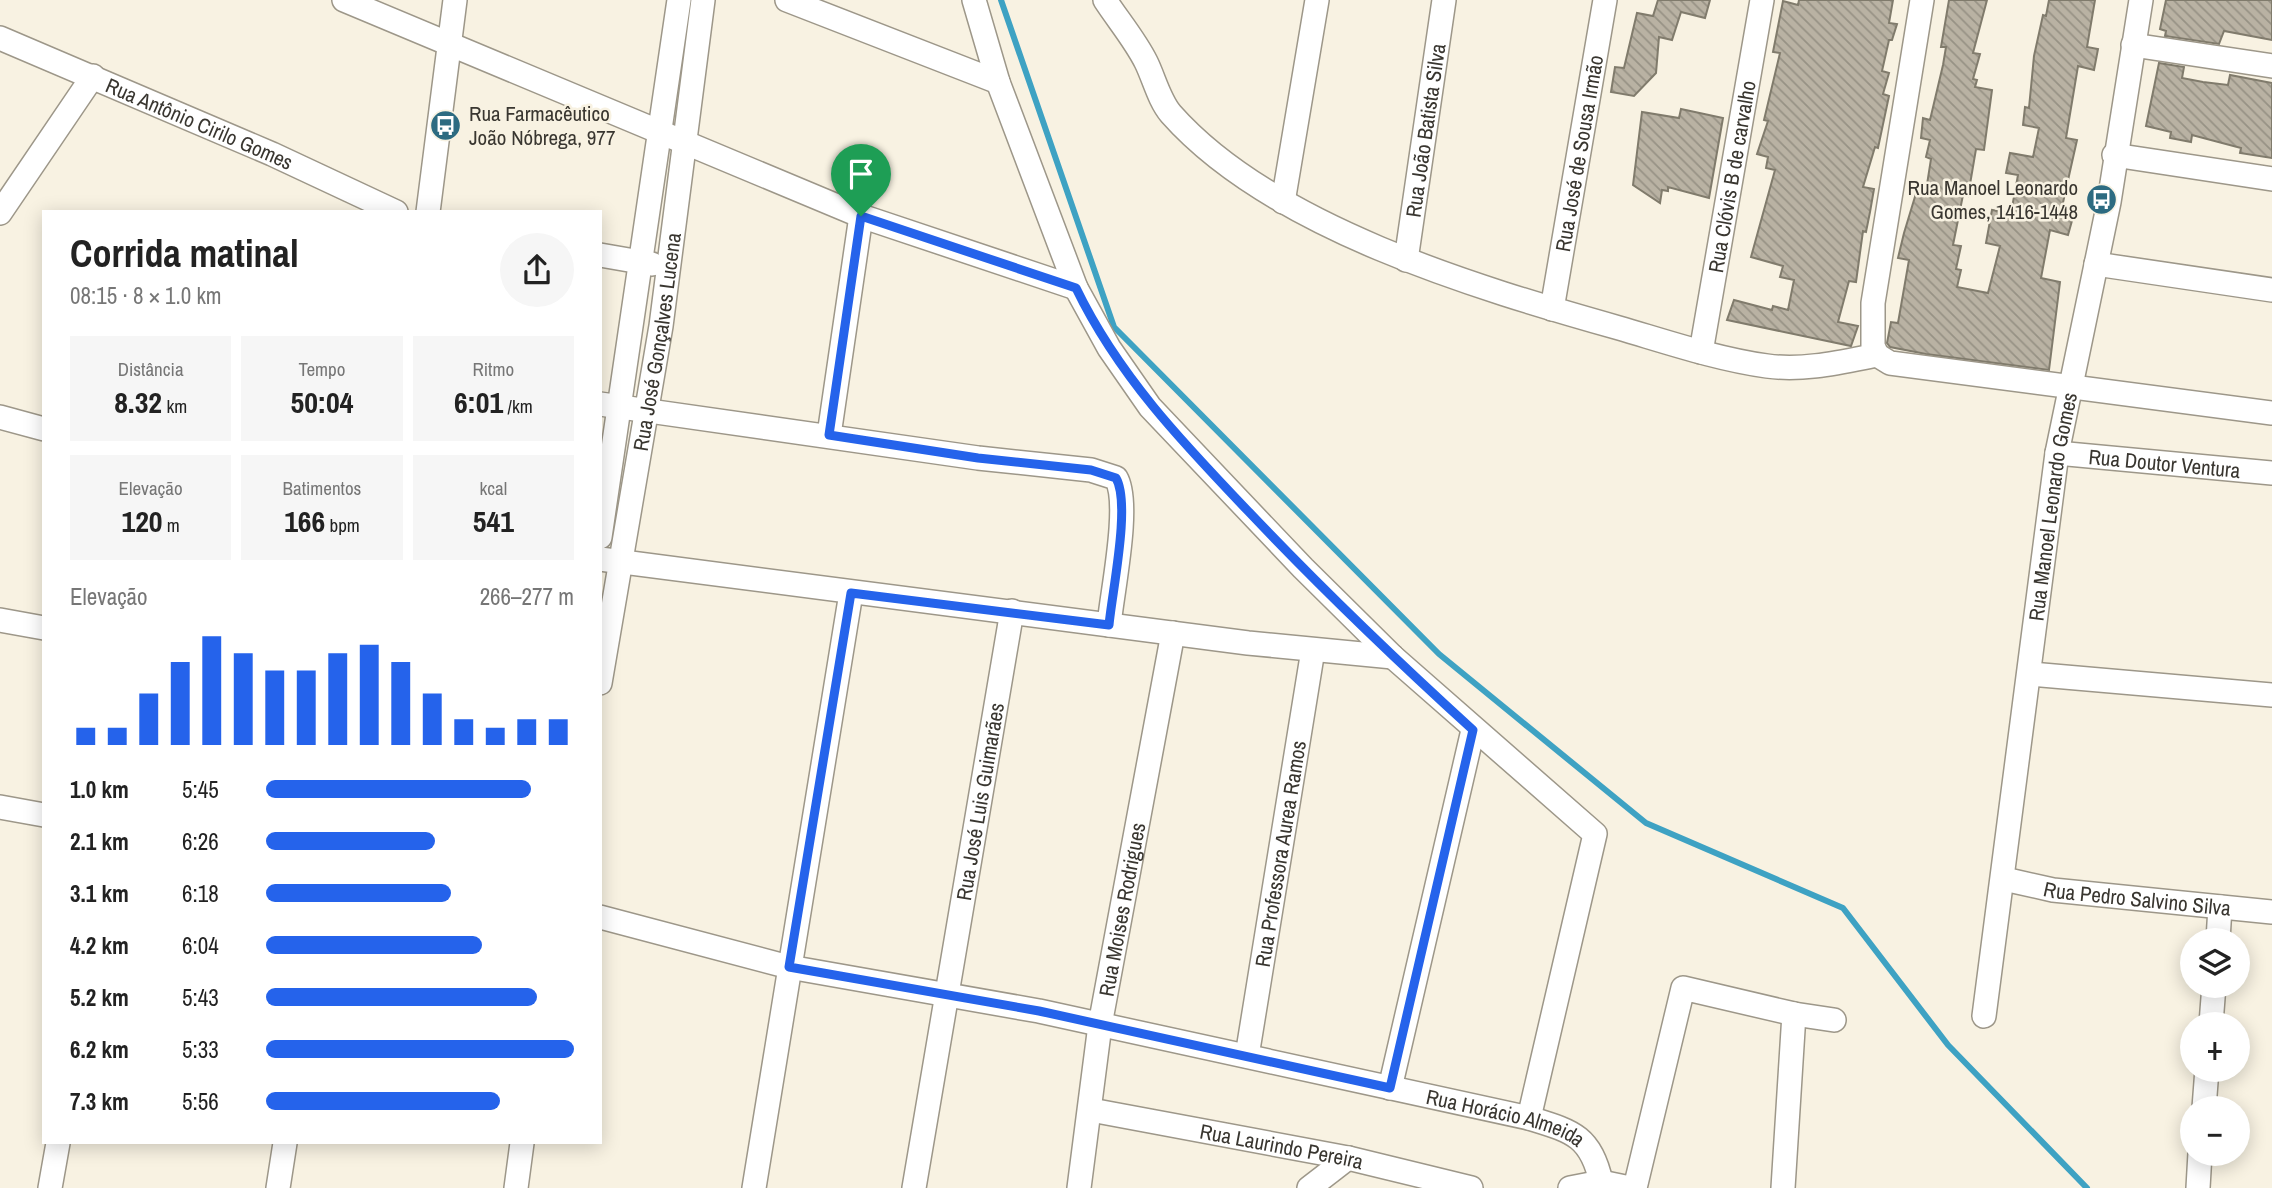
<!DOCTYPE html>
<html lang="pt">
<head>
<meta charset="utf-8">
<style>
  :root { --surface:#fff; --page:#f6f6f6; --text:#222; --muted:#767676; --accent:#2563eb }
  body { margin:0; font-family:"Archivo Narrow",sans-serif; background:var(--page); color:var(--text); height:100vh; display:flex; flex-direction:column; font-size:26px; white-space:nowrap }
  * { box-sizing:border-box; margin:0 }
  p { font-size:23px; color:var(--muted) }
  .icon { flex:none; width:38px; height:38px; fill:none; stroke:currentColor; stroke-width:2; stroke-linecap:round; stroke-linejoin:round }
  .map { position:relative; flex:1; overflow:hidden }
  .side { position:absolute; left:42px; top:210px; width:560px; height:934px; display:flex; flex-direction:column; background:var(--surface); border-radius:0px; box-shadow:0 4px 18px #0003 }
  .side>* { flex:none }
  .fabs { position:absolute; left:2180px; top:928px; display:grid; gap:14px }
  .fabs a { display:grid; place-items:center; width:70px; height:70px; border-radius:50%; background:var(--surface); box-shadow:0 4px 18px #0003; font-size:35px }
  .pin { position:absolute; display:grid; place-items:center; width:60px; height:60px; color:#fff; margin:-72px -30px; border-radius:50% 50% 50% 0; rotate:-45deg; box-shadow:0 0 7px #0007 }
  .pin .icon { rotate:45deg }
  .round { display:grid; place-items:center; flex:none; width:74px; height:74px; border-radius:37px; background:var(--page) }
  .head { display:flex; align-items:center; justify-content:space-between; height:119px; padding:0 28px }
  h1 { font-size:38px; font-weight:700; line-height:52px }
  .figures { display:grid; grid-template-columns:repeat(3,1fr); gap:10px; height:119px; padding:7px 28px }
  .figures div { display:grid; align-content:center; border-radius:0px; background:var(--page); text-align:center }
  .figures b { font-size:30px; font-weight:700 }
  .figures small { font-size:19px; font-weight:400 }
  .figures p { font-size:19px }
  .chart { height:196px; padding:14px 28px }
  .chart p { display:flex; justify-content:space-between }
  .chart svg { width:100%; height:126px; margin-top:7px; stroke:var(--accent); stroke-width:6 }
  ul { padding:0 28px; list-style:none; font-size:23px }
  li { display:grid; grid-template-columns:112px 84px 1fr; align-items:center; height:52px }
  li i { height:18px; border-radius:9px; background:var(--accent) }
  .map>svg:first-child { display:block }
</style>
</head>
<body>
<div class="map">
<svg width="2272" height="1188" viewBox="0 0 2272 1188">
  <defs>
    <pattern id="building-back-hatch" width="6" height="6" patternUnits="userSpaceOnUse" patternTransform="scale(1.75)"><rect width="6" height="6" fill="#b9b2a3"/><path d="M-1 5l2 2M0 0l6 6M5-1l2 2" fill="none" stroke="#979285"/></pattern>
  </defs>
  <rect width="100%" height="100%" fill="#f8f2e2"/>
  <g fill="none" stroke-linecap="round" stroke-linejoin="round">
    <path stroke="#3ea2c3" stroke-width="6" d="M 1001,0 L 1114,327 L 1439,654 L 1646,823 L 1843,908 L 1948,1045 L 2087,1188"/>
  </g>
  <path fill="url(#building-back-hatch)" stroke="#807b6c" stroke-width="2" d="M 1658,0 L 1710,0 L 1705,18 L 1681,12 L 1672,40 L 1659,37 L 1656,73 L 1634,96 L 1611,92 L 1615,67 L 1624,68 L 1637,13 L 1653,16 Z
    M 1799,0 L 1893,0 L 1889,23 L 1897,24 L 1892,40 L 1889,40 L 1882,71 L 1889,73 L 1883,94 L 1889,96 L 1878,148 L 1875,147 L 1863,187 L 1874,189 L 1870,212 L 1866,232 L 1863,231 L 1856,282 L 1849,281 L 1838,322 L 1858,326 L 1851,346 L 1727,320 L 1734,300 L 1772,310 L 1773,306 L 1788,310 L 1794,280 L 1780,277 L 1783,266 L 1751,257 L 1775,170 L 1766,168 L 1768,157 L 1757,154 L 1768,121 L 1764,120 L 1780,53 L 1773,52 L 1783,1 L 1798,5 Z
    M 1949,0 L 1987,0 L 1973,53 L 1980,54 L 1973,79 L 1977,80 L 1975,87 L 1992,90 L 1984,150 L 1976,149 L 1968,196 L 1963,195 L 1953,245 L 1961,246 L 1956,269 L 1961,270 L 1957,287 L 1988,293 L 2000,246 L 1986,243 L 1992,210 L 2011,213 L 2018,175 L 2006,173 L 2010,153 L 2033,157 L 2039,128 L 2023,125 L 2025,107 L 2029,108 L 2034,56 L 2043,15 L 2046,16 L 2049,0 L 2095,0 L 2087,47 L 2098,49 L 2094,70 L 2078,66 L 2066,138 L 2077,140 L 2062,207 L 2075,210 L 2068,235 L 2050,230 L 2041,278 L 2060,282 L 2049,370 L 1926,354 L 1890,347 L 1887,343 L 1891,322 L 1898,323 L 1909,260 L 1898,258 L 1904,233 L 1917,190 L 1926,191 L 1931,159 L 1926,157 L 1930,140 L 1921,138 L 1923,118 L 1930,120 L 1943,65 L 1946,47 L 1941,47 Z
    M 2166,0 L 2272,0 L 2272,40 L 2224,31 L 2219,44 L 2165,36 L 2166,31 L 2160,29 Z
    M 2159,63 L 2184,67 L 2182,78 L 2203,82 L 2228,85 L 2230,75 L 2272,83 L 2272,158 L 2240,153 L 2241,148 L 2192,135 L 2191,142 L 2170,138 L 2171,132 L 2146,126 Z
    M 1681,109 L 1723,118 L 1709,198 L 1668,187 L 1668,191 L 1662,190 L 1660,203 L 1633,185 L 1642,112 L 1679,118 Z"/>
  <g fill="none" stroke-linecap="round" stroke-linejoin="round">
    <defs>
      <g id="minor">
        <path d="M 344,0 L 861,216 L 1076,288"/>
        <path d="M 787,0 L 998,82"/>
        <path d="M 974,0 L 998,82 L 1076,288 L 1109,348 L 1150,407 L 1303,568 L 1393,657 L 1595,834 L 1529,1118"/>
        <path d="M 1105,0 C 1118,20 1135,40 1146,62 C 1154,78 1159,100 1171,114 C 1271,227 1477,288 1619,328 C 1667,342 1717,359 1767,366 C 1804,371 1841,362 1877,355"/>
        <path id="s1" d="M 0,38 L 272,154 L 396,212"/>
        <path d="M 2133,45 L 2272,66"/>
        <path d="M 2114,155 L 2272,179"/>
        <path d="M 1283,202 L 1317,0"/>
        <path d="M 428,212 L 455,0"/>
        <path d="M 0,213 L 93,76"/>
        <path d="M 600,255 L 652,264"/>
        <path id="s2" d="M 1406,260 L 1444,0"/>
        <path d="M 2096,264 L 2272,290"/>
        <path id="s3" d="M 1552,309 L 1605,0"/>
        <path id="s4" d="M 1701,352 L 1762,0"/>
        <path d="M 1877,355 L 1890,363 L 2272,413"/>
        <path d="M 1877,355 L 1873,346 L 1873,303 L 1922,0"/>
        <path d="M 600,404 L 978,458 L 1091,470 L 1116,478 C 1131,503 1112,592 1109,625"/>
        <path d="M 0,417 L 44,429"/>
        <path d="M 829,435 L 861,216"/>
        <path id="s5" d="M 2057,453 L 2272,473"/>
        <path d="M 600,537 L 679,0"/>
        <path d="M 600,559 L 1248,643 L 1393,657"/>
        <path d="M 0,620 L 44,628"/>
        <path d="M 2031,674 L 2272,695"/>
        <path id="s6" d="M 600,683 L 661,326 L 703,0"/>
        <path d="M 0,807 L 44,815"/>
        <path id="s7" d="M 2004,879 L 2053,890 L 2272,912"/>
        <path id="s8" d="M 600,917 L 789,967 L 1039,1011 L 1529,1118 C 1571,1131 1591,1135 1601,1182"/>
        <path d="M 2218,940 L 2220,907"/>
        <path id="s9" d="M 1984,1016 L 2057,453 L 2109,202 L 2141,0"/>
        <path d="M 2211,1024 L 2214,985"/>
        <path id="s10" d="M 1247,1056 L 1313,650"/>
        <path d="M 1390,1088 L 1473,730"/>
        <path d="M 2204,1108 L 2207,1069"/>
        <path id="s11" d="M 1091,1110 L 1348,1158 L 1471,1188"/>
        <path d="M 50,1188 L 58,1143"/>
        <path d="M 278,1188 L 285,1143"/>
        <path d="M 516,1188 L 522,1143"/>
        <path d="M 754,1188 L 851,593"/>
        <path id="s12" d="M 914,1188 L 1012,611"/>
        <path id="s13" d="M 1079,1188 L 1100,1025 L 1173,633"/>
        <path d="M 1309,1188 L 1348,1158"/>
        <path d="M 1570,1188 L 1601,1182 L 1630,1188"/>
        <path d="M 1635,1188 L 1683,988 L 1794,1014 L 1834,1020"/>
        <path d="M 1783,1188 L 1794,1014"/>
        <path d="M 2198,1188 L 2200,1153"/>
      </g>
    </defs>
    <use href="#minor" stroke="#9d9789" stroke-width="26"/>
    <use href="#minor" stroke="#fff" stroke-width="23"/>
  </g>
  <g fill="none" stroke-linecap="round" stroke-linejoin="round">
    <defs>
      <path id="route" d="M 861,216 L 1076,288 C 1118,375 1182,442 1248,511 C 1320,587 1395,659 1473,730 L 1390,1088 L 1039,1011 L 789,967 L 851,593 L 1109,625 C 1112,592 1131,504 1116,478 L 1091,470 L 978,458 L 829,435 Z"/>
    </defs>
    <use href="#route" stroke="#fff" stroke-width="14"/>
    <use href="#route" stroke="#2563eb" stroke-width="9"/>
  </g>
  <defs>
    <symbol id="bus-disc" viewBox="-11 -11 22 22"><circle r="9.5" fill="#2d6b81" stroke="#f8f2e2"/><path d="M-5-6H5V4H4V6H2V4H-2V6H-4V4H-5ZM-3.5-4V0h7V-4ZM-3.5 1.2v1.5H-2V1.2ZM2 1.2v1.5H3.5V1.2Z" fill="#fff"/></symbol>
  </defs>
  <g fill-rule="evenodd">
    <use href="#bus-disc" x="428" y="108" width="35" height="35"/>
    <use href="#bus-disc" x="2084" y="182" width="35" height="35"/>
  </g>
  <g text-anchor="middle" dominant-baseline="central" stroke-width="5" stroke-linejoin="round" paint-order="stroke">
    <g font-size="21" fill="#393630" stroke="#f8f2e2" text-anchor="start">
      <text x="469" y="113">Rua Farmacêutico<tspan x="469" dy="24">João Nóbrega, 977</tspan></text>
      <text x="2078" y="187" text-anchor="end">Rua Manoel Leonardo<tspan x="2078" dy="24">Gomes, 1416-1448</tspan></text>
    </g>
    <g font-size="21" fill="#393630" stroke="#f8f2e2">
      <text stroke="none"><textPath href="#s1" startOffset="217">Rua Antônio Cirilo Gomes</textPath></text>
      <text stroke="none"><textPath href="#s2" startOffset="131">Rua João Batista Silva</textPath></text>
      <text stroke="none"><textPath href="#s3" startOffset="158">Rua José de Sousa Irmão</textPath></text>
      <text stroke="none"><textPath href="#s4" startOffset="178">Rua Clóvis B de carvalho</textPath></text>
      <text stroke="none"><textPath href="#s6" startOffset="346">Rua José Gonçalves Lucena</textPath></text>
      <text stroke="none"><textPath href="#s5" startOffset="108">Rua Doutor Ventura</textPath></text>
      <text stroke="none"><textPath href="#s9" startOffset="514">Rua Manoel Leonardo Gomes</textPath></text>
      <text stroke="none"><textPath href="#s12" startOffset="392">Rua José Luis Guimarães</textPath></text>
      <text stroke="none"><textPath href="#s10" startOffset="205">Rua Professora Aurea Ramos</textPath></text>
      <text stroke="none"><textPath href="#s7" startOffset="135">Rua Pedro Salvino Silva</textPath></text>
      <text stroke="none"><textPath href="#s13" startOffset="282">Rua Moises Rodrigues</textPath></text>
      <text stroke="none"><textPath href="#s8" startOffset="928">Rua Horácio Almeida</textPath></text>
      <text stroke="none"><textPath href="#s11" startOffset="194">Rua Laurindo Pereira</textPath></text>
    </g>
  </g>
</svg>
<div class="fabs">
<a><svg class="icon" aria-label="layers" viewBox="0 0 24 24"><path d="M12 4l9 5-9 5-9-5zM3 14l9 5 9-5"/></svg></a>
<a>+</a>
<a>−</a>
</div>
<div class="pin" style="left:861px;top:216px;background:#1e9e55"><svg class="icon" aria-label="arrive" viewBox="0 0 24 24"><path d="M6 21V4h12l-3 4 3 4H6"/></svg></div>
<section class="side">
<div class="head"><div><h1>Corrida matinal</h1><p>08:15 · 8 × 1.0 km</p></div><a class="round"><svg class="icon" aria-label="share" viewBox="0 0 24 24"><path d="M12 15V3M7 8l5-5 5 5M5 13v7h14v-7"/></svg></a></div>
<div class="figures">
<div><p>Distância</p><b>8.32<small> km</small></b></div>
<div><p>Tempo</p><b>50:04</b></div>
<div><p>Ritmo</p><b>6:01<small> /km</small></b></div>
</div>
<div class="figures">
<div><p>Elevação</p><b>120<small> m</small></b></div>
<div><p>Batimentos</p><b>166<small> bpm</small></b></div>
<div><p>kcal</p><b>541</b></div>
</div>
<div class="chart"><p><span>Elevação</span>266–277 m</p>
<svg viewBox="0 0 160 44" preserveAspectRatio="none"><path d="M5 44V38M15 44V38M25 44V26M35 44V15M45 44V6M55 44V12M65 44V18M75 44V18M85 44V12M95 44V9M105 44V15M115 44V26M125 44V35M135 44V38M145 44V35M155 44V35"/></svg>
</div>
<ul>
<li><b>1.0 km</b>5:45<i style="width:86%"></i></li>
<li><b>2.1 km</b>6:26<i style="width:55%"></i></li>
<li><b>3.1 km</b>6:18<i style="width:60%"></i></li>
<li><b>4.2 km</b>6:04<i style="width:70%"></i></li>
<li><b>5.2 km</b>5:43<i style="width:88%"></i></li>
<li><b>6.2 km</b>5:33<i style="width:100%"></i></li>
<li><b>7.3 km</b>5:56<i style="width:76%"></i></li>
</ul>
</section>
</div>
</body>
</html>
